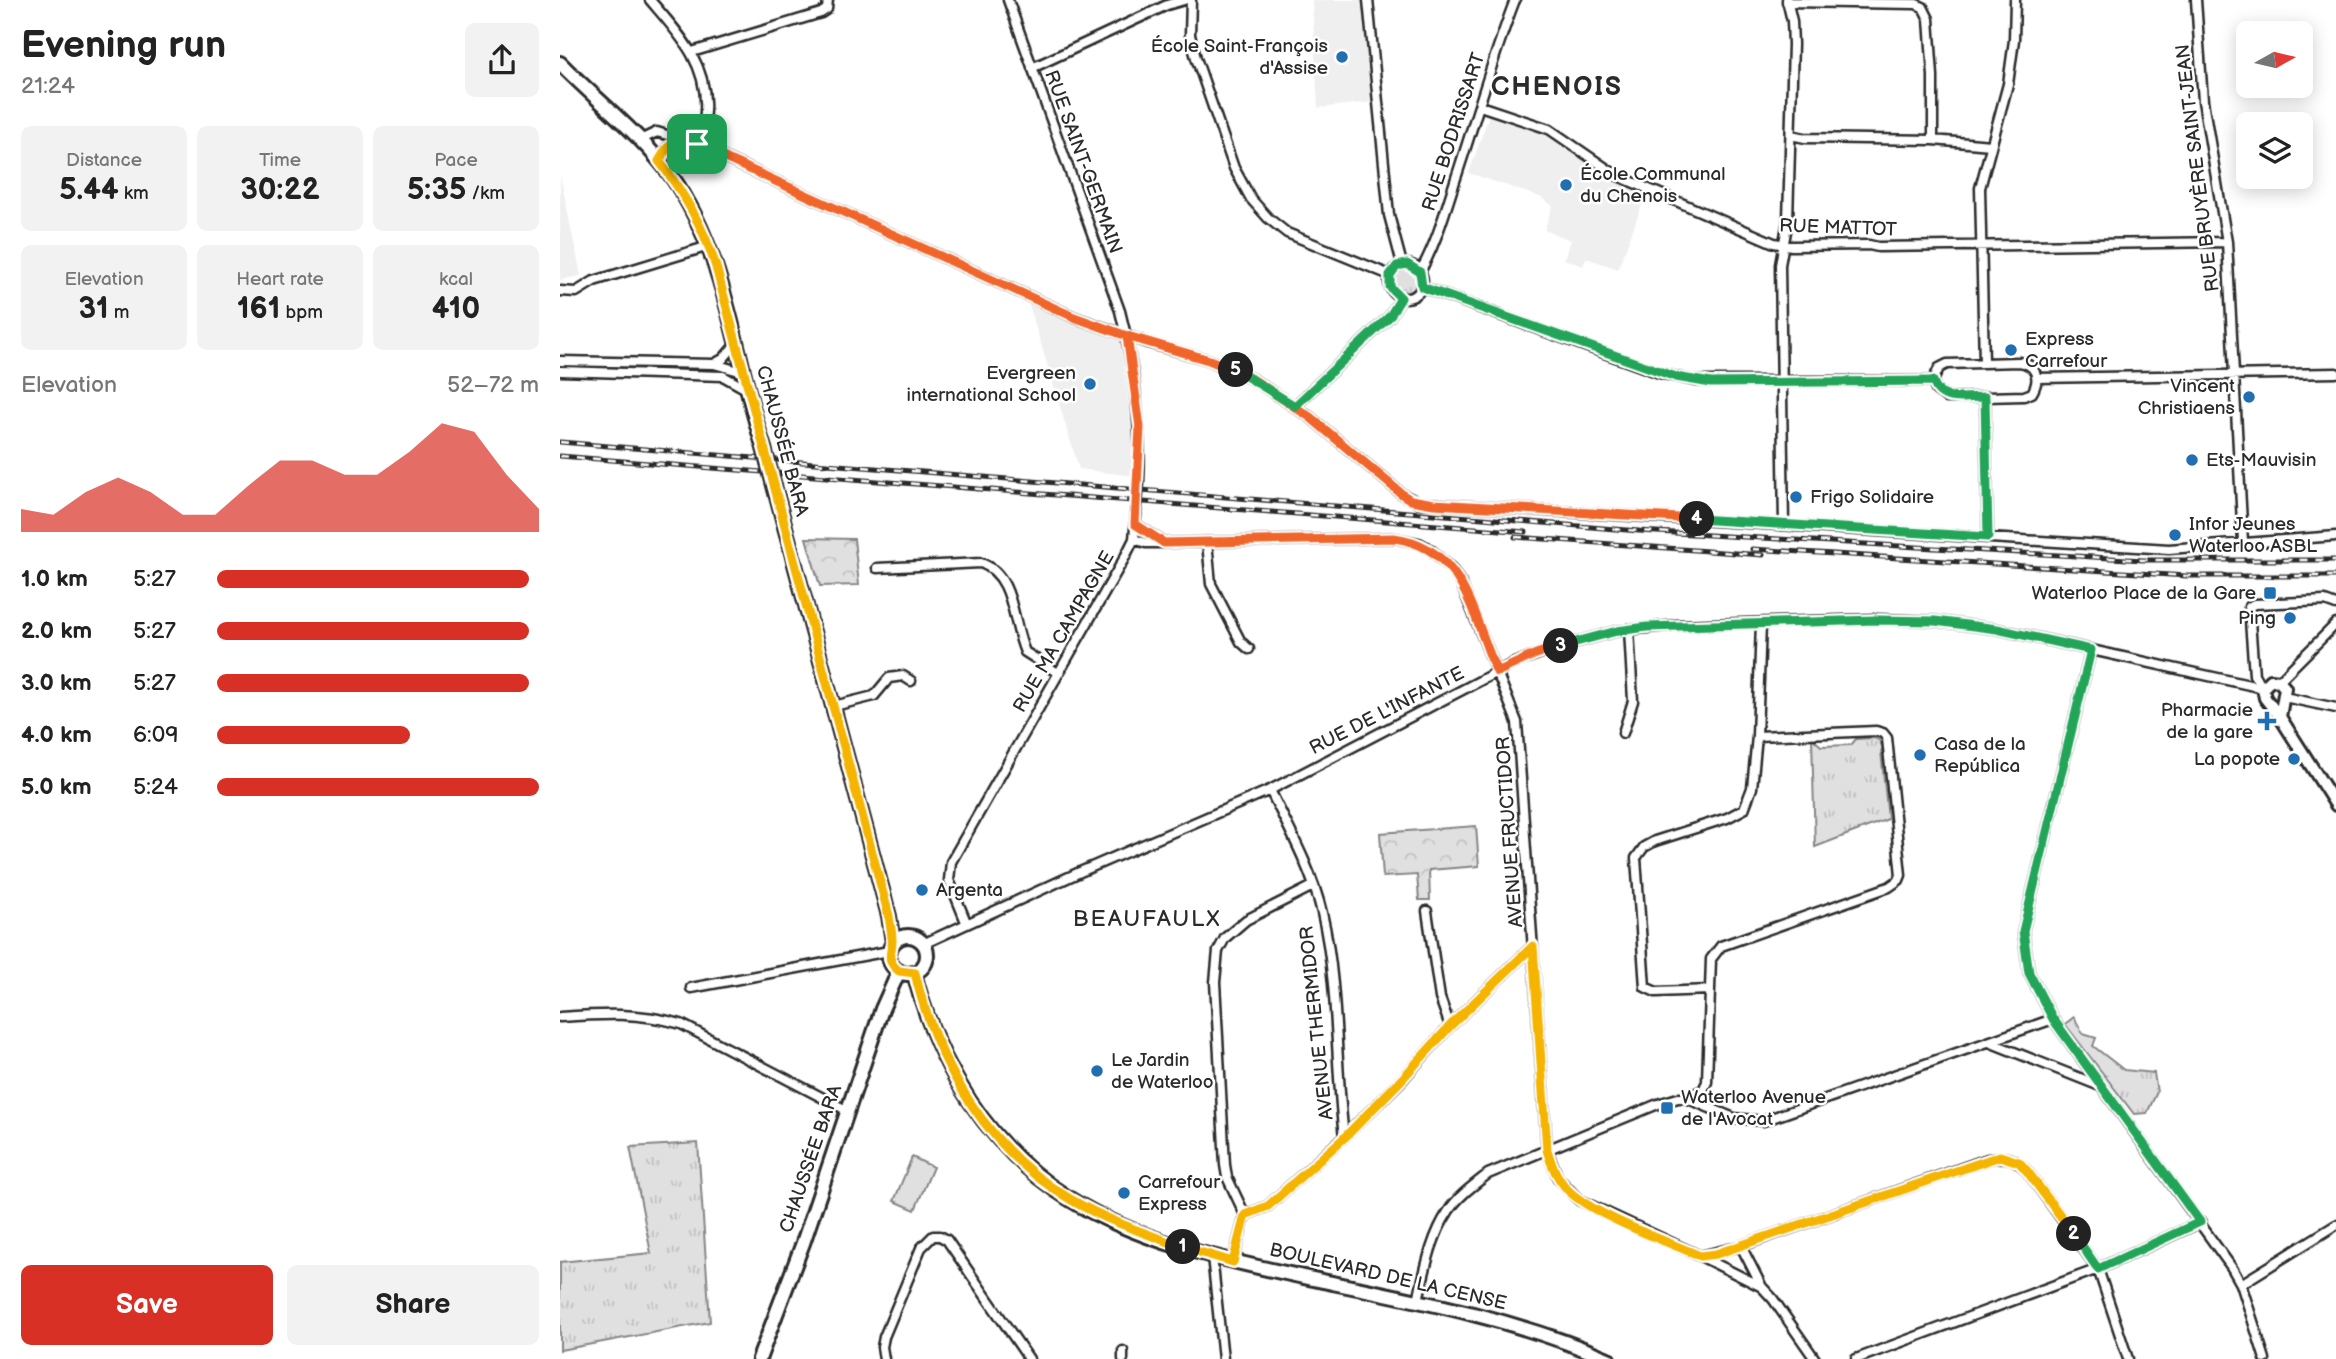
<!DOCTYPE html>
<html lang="en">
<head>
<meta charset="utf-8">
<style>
  :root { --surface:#fff; --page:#f2f2f2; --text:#222; --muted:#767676; --accent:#d93025 }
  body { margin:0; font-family:"Balsamiq Sans",sans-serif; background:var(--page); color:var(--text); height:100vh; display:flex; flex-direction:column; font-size:26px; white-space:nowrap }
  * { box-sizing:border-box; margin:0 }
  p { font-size:23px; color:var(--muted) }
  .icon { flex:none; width:38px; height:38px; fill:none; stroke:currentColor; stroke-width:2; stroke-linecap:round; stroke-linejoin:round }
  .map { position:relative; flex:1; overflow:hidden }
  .panel { display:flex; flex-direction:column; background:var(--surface); width:560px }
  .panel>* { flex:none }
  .needle { width:46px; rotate:82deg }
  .tools { position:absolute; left:1676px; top:21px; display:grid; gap:14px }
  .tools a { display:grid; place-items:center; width:77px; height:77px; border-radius:10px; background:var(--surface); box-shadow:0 4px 18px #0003; font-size:35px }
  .pin { position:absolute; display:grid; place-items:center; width:60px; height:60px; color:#fff; margin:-30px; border-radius:14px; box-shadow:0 4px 10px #0006 }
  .km { position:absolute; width:35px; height:35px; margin:-18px; border-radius:50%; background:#222; color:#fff; font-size:19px; line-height:35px; text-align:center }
  .round { display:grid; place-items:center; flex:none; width:74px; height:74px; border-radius:10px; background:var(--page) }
  .headline { display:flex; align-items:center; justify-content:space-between; height:119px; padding:0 21px }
  h1 { font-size:38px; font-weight:800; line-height:52px }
  .figures { display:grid; grid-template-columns:repeat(3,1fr); gap:10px; height:119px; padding:7px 21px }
  .figures div { display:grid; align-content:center; border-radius:10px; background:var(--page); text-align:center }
  .figures b { font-size:30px; font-weight:800 }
  .figures small { font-size:19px; font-weight:400 }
  .figures p { font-size:19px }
  .chart { height:196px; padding:14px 21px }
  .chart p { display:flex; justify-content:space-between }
  .chart svg { width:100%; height:126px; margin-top:7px; fill:var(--accent); opacity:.7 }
  .primary-button { display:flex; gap:14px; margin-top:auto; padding:14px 21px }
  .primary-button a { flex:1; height:80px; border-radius:10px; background:var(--accent); color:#fff; font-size:28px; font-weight:800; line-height:80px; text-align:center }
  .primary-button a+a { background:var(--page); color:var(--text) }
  ul { padding:0 21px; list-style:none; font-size:23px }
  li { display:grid; grid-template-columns:112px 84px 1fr; align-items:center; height:52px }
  li i { height:18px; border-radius:9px; background:var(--accent) }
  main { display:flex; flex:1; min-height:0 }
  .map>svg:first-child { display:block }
</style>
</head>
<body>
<main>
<section class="panel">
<div class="headline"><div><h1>Evening run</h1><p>21:24</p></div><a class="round"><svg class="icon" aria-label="share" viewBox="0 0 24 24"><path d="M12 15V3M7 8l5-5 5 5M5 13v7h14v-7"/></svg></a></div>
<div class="figures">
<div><p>Distance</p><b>5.44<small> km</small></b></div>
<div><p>Time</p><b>30:22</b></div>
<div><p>Pace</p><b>5:35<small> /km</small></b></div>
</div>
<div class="figures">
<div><p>Elevation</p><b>31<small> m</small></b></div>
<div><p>Heart rate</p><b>161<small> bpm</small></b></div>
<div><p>kcal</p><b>410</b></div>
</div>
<div class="chart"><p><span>Elevation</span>52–72 m</p>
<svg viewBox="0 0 160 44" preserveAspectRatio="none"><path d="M0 44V36L10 38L20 30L30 25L40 30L50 38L60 38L70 28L80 19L90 19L100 24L110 24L120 16L130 6L140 9L150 24L160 36V44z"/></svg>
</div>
<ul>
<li><b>1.0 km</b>5:27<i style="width:97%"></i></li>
<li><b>2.0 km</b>5:27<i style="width:97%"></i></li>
<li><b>3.0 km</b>5:27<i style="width:97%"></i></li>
<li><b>4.0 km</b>6:09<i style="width:60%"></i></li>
<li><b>5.0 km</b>5:24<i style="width:100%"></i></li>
</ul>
<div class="primary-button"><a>Save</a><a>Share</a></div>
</section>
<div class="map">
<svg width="1776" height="1359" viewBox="0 0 1776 1359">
  <defs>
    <pattern id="grass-tufts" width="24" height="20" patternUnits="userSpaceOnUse" patternTransform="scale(1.75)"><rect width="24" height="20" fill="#e0e0e0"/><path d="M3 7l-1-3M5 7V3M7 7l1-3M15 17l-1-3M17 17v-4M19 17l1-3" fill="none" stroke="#c0c0c0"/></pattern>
    <pattern id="forest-crowns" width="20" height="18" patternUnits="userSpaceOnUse" patternTransform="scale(1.75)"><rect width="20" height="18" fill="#e0e0e0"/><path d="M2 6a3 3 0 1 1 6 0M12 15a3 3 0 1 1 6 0" fill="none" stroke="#c0c0c0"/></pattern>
  </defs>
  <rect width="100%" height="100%" fill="#fff"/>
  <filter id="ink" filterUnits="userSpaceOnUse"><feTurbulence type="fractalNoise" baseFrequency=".0143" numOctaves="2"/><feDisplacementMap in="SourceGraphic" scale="14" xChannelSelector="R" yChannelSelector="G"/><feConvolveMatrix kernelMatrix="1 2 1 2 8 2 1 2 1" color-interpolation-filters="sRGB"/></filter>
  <g filter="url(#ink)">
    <path fill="#efefef" d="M 752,0 L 803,0 L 813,102 L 758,108 Z
      M 929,115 L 981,132 L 1002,144 L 1045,176 L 1086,194 L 1058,269 L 1026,258 L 1023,266 L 1004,259 L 1011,240 L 984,230 L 993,206 L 980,197 L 909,173 Z
      M 0,175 L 21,276 L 0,280 Z
      M 469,305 L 560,341 L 573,427 L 574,476 L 519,469 Z"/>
    <path fill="url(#grass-tufts)" stroke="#868686" stroke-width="2" d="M833 281a13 13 0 1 1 26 0a13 13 0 1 1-26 0Z
      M 1314,738 L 1319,740 L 1323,748 L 1321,751 L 1328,819 L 1255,847 L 1252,738 L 1261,746 L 1291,745 L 1296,739 Z
      M 1514,1017 L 1523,1034 L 1536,1038 L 1533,1046 L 1564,1070 L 1594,1073 L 1597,1092 L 1587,1113 L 1574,1114 L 1505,1024 Z
      M 138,1143 L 150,1322 L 0,1350 L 0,1262 L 91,1253 L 70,1147 Z"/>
    <path fill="url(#forest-crowns)" stroke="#868686" stroke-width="2" d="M 246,538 L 294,539 L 299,585 L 260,586 Z
      M 916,826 L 919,866 L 869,870 L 870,900 L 859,900 L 857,875 L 823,877 L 820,833 Z"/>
    <path fill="#e0e0e0" stroke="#868686" stroke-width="2" d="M 352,1157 L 373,1167 L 355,1210 L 334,1201 Z"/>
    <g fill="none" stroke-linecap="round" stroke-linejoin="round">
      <defs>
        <path id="minor" d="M 90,0 C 119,34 148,63 145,111 C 145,122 140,133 137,144
          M 448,0 L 560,311 C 574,364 582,429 579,483
          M 631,0 L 630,35 L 636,58 L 674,168 L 691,199 L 708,218 L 727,233 L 830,275
          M 808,0 L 829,215 L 842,264
          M 1636,0 L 1643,101 L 1667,242 L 1683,542
          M 1227,2 L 1356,4 L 1363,7 L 1369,19 L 1373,76 L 1373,140
          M 132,52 L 261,13 L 267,9 L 268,0
          M 472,68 L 607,5 L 624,0
          M 920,106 L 989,129 L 1056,175 L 1214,243 L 1232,246 L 1309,245 L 1318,247 L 1667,242
          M 1231,135 L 1245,138 L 1373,140 L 1431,145
          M 80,140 L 97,132 L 137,144 L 167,159 L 514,317 L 588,343 L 649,360 L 694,380 L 750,417 L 843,495 L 860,503 L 1609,549 L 1776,536
          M 99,161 L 107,148 L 120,138
          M829 281a17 17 0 1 1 34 0a17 17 0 1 1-34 0Z
          M 860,272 C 876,244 885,212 895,181 C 915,121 932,59 955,0
          M 862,287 L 1099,373 L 1135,381 L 1373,381
          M 0,291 L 16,292 L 34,281 L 149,246
          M 0,361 L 154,364 L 163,359 L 176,344
          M 1459,362 C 1476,364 1481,378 1472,393 L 1464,396 L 1387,398 L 1376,390 L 1373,381 L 1379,368 L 1387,364 Z
          M 1424,363 L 1420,188 L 1448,84 L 1454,40 L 1455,0
          M 154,364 L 183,372
          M 0,371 L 163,376 L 188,390
          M 1477,378 L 1776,373
          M 1425,397 L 1428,537
          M 735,406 L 830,316 L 841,298
          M 575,524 L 604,543
          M 1224,525 L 1220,265 L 1228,220 L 1233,44 L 1232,21 L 1227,0
          M 574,539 L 586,543 L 604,543 L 834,538 L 859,543 L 870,549 L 891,568 L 901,583 L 957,722 L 987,1150 L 998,1178 L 1019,1200 L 1140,1256 L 1202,1287
          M 647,542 L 651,584 L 681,642 L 689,649
          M 317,568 L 421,563 C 455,575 452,623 465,652 L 498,673
          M 1531,650 L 1463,931 L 1469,973 L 1493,1019 L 1672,1268 L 1681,1284 L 1705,1359
          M 1719,681 L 1776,624
          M 1703,688 L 1694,675 L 1689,607 L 1694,604 L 1765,601 L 1776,605
          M 1724,697 L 1776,708
          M 274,706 L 314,696 L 329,678 L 343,676 L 351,681
          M 1063,733 L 1073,701 L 1069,629
          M 710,790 C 729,829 752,870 762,913 C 779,986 775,1063 784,1137
          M 867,911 L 880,998 L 890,1026
          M 406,922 L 389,880 L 391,862 L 565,557 L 574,539 L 576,516
          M 363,944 L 520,872 L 710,790 L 954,663 L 998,647 L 1057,631 L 1117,625 L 1215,622 L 1316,619 L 1375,621 L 1437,629 L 1703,688
          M 131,988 L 329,951
          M 1150,990 L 1096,992 L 1085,987 L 1076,858 L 1084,847 L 1095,841 L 1167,818 L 1184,809 L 1192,788 L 1197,736 L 1201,623
          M 0,1017 C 44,1014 78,1012 121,1024 L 288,1111
          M 1429,1042 L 1540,1086
          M 1126,1098 L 1174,1118 L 1203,1121 L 1493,1019
          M 1148,1107 L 1143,1090 L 1147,1082 L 1151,959 L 1161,946 L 1329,887 L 1339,880 L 1341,875 L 1327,738 L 1323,733 L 1316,731 L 1197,736
          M 685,1215 L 667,1177 L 665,1165 L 655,982 L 658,951 L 665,938 L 686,920 L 753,886
          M 1181,1246 L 1202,1287 L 1213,1299 L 1255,1359
          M 652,1256 L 663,1359
          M 1140,1256 L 1181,1246 L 1428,1159 C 1445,1155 1456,1158 1467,1171 L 1538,1269 L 1568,1359
          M 673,1262 L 685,1215 L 708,1206 L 784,1137 L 843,1079 L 890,1026 L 973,946
          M 1681,1284 L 1776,1225
          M 858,1300 C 865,1271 871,1237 888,1212 C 897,1197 914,1185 928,1174 L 1098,1104 L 1118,1098 L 1126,1098 L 1143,1090
          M 563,1351 L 563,1359
          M 324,1359 L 322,1347 L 324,1337 L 361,1248 L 373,1236 L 380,1236 L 387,1240 L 469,1359
          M 1296,1359 L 1538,1269 L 1641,1222"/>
        <path id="tertiary" d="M 1720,717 L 1725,688 L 1719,681 L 1711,680 L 1703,688 L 1705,698 L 1720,717 L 1776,805"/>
        <path id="secondary" d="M 0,63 C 37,101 81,134 112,177 C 168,257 174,357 204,448
          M 217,497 L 329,916 L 333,943
          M329 955a19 19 0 1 1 38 0a19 19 0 1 1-38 0Z
          M 354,973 C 377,1064 428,1148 508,1198 C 583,1245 674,1262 758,1280 C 856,1300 956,1319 1048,1359
          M 199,1359 L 243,1243 L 322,1009 L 339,971"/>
      </defs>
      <use href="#minor" stroke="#2b2b2b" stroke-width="13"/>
      <use href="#tertiary" stroke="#2b2b2b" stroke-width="16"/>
      <use href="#secondary" stroke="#2b2b2b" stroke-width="18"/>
      <use href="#minor" stroke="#fff" stroke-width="8"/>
      <use href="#tertiary" stroke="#fff" stroke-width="10"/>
      <use href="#secondary" stroke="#fff" stroke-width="12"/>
      <defs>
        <path id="rail" d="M 0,442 L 1079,531 L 1584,560 L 1776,560
          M 0,456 L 966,532
          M 955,537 L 1203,555
          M 1192,549 L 1627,576 L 1776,576"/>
      </defs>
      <use href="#rail" stroke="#2b2b2b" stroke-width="5"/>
      <use href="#rail" stroke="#fff" stroke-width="2.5" stroke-dasharray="8" stroke-linecap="butt"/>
      <defs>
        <path id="minor-bridge" d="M 576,516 L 579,483"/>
        <path id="secondary-bridge" d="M 204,448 L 217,497"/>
      </defs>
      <use href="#minor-bridge" stroke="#2b2b2b" stroke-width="13" stroke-linecap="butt"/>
      <use href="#secondary-bridge" stroke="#2b2b2b" stroke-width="18" stroke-linecap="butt"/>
      <use href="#minor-bridge" stroke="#fff" stroke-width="8"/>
      <use href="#secondary-bridge" stroke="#fff" stroke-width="12"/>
    </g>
  </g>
  <g fill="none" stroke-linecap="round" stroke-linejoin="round" filter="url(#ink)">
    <defs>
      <path id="split-1" d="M 137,144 L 120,138 L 107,148 L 99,161 C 124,193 144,228 156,267 L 329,916 C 330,924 332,932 332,940 C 332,954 325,960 339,971 L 355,973 C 376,1063 428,1151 510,1199 C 545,1220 584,1233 623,1247"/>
      <path id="split-2" d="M 623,1247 L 673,1262 L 685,1215 L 708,1206 L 785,1137 L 842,1079 L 890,1026 L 973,946 L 987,1150 C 991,1164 996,1177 1006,1188 C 1029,1214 1106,1241 1140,1256 L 1156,1254 L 1440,1156 L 1459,1162 L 1467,1171 L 1514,1234"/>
      <path id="split-3" d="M 1001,646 L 1057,631 L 1087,627 L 1316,620 L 1375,621 L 1437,629 L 1531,650 L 1463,931 L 1469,973 L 1493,1019 L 1640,1222 L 1538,1269 L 1514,1234"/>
      <path id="split-4" d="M 1001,646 L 976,654 L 937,672 C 912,617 905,547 834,538 L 604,543 L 575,524 L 580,427 L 567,336 L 649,360 L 694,380 L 750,417 L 843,495 L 851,500 L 874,504 L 1137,519"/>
      <path id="split-5" d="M 676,370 L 735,406 L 830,316 L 841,298 L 830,287 L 830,275 L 837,266 L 847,264 L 860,272 L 862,287 L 1116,377 L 1151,383 L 1373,381 C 1380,404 1404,397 1425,397 L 1428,537 L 1137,519"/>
      <path id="split-6" d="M 137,144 L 167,159 L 514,317 L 567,336 L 649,360 L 676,370"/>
    </defs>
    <use href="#split-1" stroke="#fff" stroke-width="14"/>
    <use href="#split-2" stroke="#fff" stroke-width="14"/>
    <use href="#split-3" stroke="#fff" stroke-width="14"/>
    <use href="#split-4" stroke="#fff" stroke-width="14"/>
    <use href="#split-5" stroke="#fff" stroke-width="14"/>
    <use href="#split-6" stroke="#fff" stroke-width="14"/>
    <use href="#split-1" stroke="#f5b400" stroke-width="9"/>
    <use href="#split-2" stroke="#f5b400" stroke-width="9"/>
    <use href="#split-3" stroke="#22a559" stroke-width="9"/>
    <use href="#split-4" stroke="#f0652b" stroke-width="9"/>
    <use href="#split-5" stroke="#22a559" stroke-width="9"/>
    <use href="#split-6" stroke="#f0652b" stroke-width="9"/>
  </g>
  <g fill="#1f6fb2" stroke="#fff" stroke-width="2.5">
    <circle cx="782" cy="57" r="7"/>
    <circle cx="1006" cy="185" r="7"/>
    <circle cx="1451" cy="350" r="7"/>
    <circle cx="530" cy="384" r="7"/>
    <circle cx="1689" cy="397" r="7"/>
    <circle cx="1632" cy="460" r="7"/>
    <circle cx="1236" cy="497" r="7"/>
    <circle cx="1615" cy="535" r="7"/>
    <rect x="1703" y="586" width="14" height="14" rx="3.5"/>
    <circle cx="1730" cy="618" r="7"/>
    <path d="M1703.5 710.5h7v7h7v7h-7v7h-7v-7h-7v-7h7z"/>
    <circle cx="1360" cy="755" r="7"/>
    <circle cx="1734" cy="759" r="7"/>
    <circle cx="362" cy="890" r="7"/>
    <circle cx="537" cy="1071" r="7"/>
    <rect x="1100" y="1101" width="14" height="14" rx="3.5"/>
    <circle cx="564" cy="1193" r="7"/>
  </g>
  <g text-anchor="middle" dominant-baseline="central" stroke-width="5" stroke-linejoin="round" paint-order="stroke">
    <g font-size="19" fill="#2b2b2b" stroke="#fff" text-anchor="start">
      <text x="768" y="46" text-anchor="end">École Saint-François<tspan x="768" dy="22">d'Assise</tspan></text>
      <text x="1020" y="174">École Communal<tspan x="1020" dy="22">du Chenois</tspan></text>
      <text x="1465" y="339">Express<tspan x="1465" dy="22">Carrefour</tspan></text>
      <text x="516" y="373" text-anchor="end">Evergreen<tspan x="516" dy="22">international School</tspan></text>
      <text x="1675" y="386" text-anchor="end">Vincent<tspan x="1675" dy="22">Christiaens</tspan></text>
      <text x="1646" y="460">Ets-Mauvisin</text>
      <text x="1250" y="497">Frigo Solidaire</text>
      <text x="1629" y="524">Infor Jeunes<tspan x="1629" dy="22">Waterloo ASBL</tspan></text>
      <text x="1696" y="593" text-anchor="end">Waterloo Place de la Gare</text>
      <text x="1716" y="618" text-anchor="end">Ping</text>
      <text x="1693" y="710" text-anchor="end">Pharmacie<tspan x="1693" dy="22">de la gare</tspan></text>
      <text x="1374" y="744">Casa de la<tspan x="1374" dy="22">República</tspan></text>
      <text x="1720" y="759" text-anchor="end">La popote</text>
      <text x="376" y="890">Argenta</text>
      <text x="551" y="1060">Le Jardin<tspan x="551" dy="22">de Waterloo</tspan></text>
      <text x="1121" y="1097">Waterloo Avenue<tspan x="1121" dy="22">de l'Avocat</tspan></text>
      <text x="578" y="1182">Carrefour<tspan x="578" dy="22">Express</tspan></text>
    </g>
    <g font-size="19" fill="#2b2b2b" stroke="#fff">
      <text transform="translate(894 132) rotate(-72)">RUE BODRISSART</text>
      <text transform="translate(523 162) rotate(70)">RUE SAINT-GERMAIN</text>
      <text transform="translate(1638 168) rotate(-97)">RUE BRUYÈRE SAINT-JEAN</text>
      <text transform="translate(1278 228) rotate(2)">RUE MATTOT</text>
      <text transform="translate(222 441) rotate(75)">CHAUSSÉE BARA</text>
      <text transform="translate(504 632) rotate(-60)">RUE MA CAMPAGNE</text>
      <text transform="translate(827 711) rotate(-27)">RUE DE L'INFANTE</text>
      <text transform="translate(950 832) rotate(-94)">AVENUE FRUCTIDOR</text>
      <text transform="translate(757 1023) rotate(-96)">AVENUE THERMIDOR</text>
      <text transform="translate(251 1159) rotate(-71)">CHAUSSÉE BARA</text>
      <text transform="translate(828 1277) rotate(13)">BOULEVARD DE LA CENSE</text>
    </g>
    <g font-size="23" letter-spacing="2" fill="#2b2b2b" stroke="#fff">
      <text x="587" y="919">BEAUFAULX</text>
    </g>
    <g font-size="26" font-weight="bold" letter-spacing="2" fill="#2b2b2b" stroke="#fff">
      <text x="997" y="87">CHENOIS</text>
    </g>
  </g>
</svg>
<div class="tools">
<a><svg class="needle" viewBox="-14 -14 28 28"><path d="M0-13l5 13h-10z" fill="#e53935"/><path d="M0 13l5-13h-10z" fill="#767676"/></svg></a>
<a><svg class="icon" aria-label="layers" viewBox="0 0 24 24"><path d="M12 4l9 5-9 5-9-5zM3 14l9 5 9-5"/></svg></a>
</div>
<div class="pin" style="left:137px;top:144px;background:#1e9e55"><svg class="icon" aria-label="arrive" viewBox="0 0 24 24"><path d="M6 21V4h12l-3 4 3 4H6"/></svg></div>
<b class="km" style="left:623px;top:1247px">1</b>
<b class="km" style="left:1514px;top:1234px">2</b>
<b class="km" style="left:1001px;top:646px">3</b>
<b class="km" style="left:1137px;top:519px">4</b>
<b class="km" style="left:676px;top:370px">5</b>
</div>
</main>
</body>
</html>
